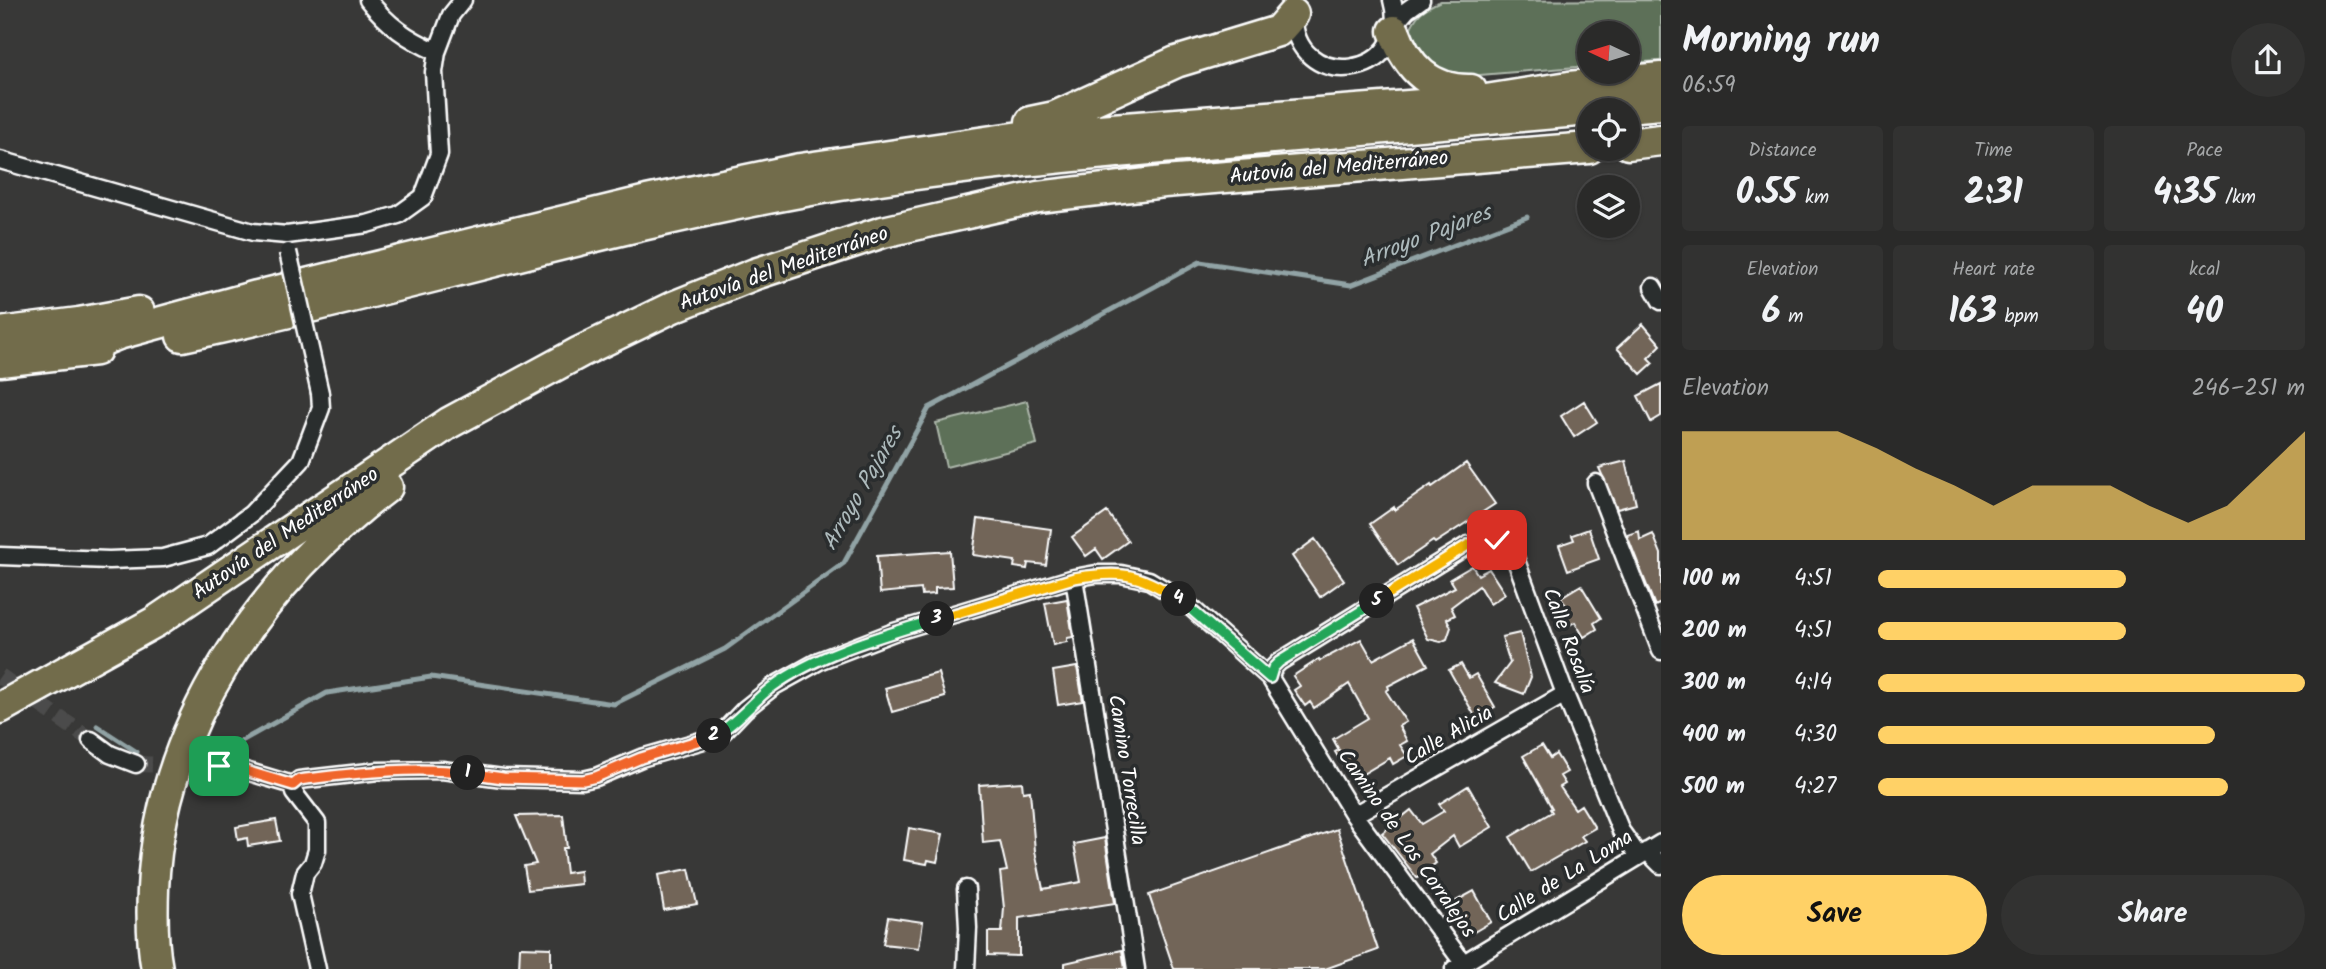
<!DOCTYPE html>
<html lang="en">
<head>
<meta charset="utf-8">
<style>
  :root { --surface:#2a2a29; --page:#323231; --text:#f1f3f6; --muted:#a5a7a8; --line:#464646; --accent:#ffd166 }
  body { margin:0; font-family:Kalam,sans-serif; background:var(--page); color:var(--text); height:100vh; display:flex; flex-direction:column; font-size:26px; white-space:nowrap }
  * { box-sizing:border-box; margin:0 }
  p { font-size:23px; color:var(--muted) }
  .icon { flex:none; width:38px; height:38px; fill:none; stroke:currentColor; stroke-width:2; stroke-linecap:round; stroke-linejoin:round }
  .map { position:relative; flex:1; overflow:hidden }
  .panel { display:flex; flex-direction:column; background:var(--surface); width:665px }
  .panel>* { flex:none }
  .needle { width:46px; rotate:274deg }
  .tools { position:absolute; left:1577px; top:21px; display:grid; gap:14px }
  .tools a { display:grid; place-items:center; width:63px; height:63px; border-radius:50%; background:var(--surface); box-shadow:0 2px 5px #0004,0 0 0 2px var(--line); font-size:35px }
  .pin { position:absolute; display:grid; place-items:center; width:60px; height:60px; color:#fff; margin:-30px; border-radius:14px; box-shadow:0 4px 10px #0006 }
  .km { position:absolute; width:35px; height:35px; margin:-18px; border-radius:50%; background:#222; color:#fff; font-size:19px; line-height:35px; text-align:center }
  .round { display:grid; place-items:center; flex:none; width:74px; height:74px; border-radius:37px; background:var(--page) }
  .overview { display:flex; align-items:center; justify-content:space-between; height:119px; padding:0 21px }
  h1 { font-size:38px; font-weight:700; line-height:52px }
  .figures { display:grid; grid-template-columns:repeat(3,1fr); gap:10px; height:119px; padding:7px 21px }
  .figures div { display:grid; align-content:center; border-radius:7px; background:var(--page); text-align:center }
  .figures b { font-size:35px; font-weight:700 }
  .figures small { font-size:19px; font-weight:400 }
  .figures p { font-size:19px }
  .chart { height:196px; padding:14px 21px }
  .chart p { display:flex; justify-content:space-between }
  .chart svg { width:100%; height:126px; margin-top:7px; fill:var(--accent); opacity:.7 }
  .cta { display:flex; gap:14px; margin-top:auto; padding:14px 21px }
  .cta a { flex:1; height:80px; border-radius:42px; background:var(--accent); color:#111; font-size:28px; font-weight:700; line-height:80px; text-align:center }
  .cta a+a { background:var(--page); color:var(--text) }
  ul { padding:0 21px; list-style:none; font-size:23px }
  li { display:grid; grid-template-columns:112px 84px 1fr; align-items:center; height:52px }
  li i { height:18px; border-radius:9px; background:var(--accent) }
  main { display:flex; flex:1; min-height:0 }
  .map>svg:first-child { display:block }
</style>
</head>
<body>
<main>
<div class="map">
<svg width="1661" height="969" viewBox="0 0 1661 969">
  <rect width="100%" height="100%" fill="#383837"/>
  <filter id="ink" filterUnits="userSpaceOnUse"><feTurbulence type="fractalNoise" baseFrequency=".0143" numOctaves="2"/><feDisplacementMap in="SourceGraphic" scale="14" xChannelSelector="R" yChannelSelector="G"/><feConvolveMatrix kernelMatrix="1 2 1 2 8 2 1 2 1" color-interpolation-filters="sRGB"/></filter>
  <g filter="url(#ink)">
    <path fill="#5d7059" stroke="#aeb8ac" stroke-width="2" d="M 1661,0 L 1661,61 L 1628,63 L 1628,33 L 1589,33 L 1589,66 L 1468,76 L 1449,74 L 1419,58 L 1409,32 C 1416,14 1424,8 1441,1 Z
      M 1027,401 L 1037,444 L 946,467 L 936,423 Z"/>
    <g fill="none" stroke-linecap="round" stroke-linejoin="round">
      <path stroke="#91a3a5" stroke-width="5" d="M 97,726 L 137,752
        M 224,751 L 327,693 L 431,677 L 614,704 L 725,649 L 844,563 L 929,408 L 1200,262 L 1351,285 L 1527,217"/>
    </g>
    <path fill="#726559" stroke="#fff" stroke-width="2" d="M 1643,324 L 1661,345 L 1648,358 L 1653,363 L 1641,374 L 1617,348 Z
      M 1661,384 L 1661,416 L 1651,422 L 1638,396 Z
      M 1584,401 L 1597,422 L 1574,437 L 1561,416 Z
      M 1626,461 L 1636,504 L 1617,509 L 1599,468 Z
      M 1466,463 L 1495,504 L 1435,543 L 1433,541 L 1398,565 L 1370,524 L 1394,507 L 1395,510 L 1431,485 L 1432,487 Z
      M 1107,512 L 1128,541 L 1103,559 L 1096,549 L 1086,556 L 1072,537 Z
      M 978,519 L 1051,529 L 1046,565 L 1028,563 L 1027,569 L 1014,567 L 1015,561 L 973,555 Z
      M 1589,529 L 1599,559 L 1568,570 L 1559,545 L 1574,540 L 1572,535 Z
      M 1639,531 L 1640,540 L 1653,534 L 1661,554 L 1661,603 L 1655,606 L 1627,535 Z
      M 1315,539 L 1344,580 L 1320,597 L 1292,556 Z
      M 950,551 L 953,587 L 935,588 L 935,594 L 922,595 L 921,589 L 880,593 L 877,556 Z
      M 1472,566 L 1478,575 L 1489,569 L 1505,594 L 1490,604 L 1479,586 L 1451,607 L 1455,615 L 1447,619 L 1451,627 L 1447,639 L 1441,642 L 1428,639 L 1413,608 L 1455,587 L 1450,579 Z
      M 1581,585 L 1601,618 L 1594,623 L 1597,629 L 1584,637 L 1575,622 L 1566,627 L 1559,615 L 1568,609 L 1561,597 Z
      M 1067,599 L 1073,637 L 1067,638 L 1067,642 L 1053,645 L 1045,603 Z
      M 1520,633 L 1531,677 L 1524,694 L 1495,683 L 1510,663 L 1502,637 Z
      M 1413,638 L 1428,665 L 1388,686 L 1389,689 L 1386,691 L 1406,722 L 1399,726 L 1407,741 L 1400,745 L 1407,756 L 1393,764 L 1390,758 L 1356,778 L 1351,771 L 1348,773 L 1335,752 L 1339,750 L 1333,739 L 1368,718 L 1349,684 L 1314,708 L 1310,702 L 1305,706 L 1294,690 L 1300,686 L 1293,676 L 1319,659 L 1320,661 L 1361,639 L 1373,660 Z
      M 1461,664 L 1469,678 L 1476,674 L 1495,707 L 1476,718 L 1449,670 Z
      M 1077,667 L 1083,701 L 1058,705 L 1053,671 Z
      M 938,673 L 945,697 L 892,712 L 885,688 Z
      M 1542,745 L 1550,758 L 1556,754 L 1567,772 L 1560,776 L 1565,784 L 1560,787 L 1575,809 L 1581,805 L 1595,828 L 1581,836 L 1585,841 L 1531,872 L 1510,837 L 1552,812 L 1550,809 L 1552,808 L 1523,756 Z
      M 1022,782 L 1023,792 L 1030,791 L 1035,851 L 1043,889 L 1081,882 L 1074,844 L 1105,838 L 1115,903 L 1019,918 L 1019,956 L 988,955 L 988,932 L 1002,932 L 1004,908 L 1000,872 L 1007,871 L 1000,841 L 983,843 L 979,785 Z
      M 1468,786 L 1492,827 L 1459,847 L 1453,836 L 1430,854 L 1436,863 L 1417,878 L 1382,833 L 1411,810 L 1422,824 L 1444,811 L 1439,804 Z
      M 563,815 L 567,848 L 563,848 L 566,873 L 580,871 L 581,884 L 528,890 L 524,866 L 536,864 L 516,816 Z
      M 276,820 L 280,841 L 248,846 L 247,838 L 238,840 L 236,827 Z
      M 909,828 L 943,834 L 937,862 L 928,860 L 927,864 L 904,860 Z
      M 1337,829 L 1378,950 L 1325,969 L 1174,969 L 1149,895 Z
      M 689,869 L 697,904 L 664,910 L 658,875 Z
      M 1474,891 L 1491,922 L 1474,932 L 1455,926 L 1445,907 Z
      M 888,917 L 923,922 L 919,948 L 883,944 Z
      M 520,947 L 551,948 L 551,969 L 519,969 Z
      M 1122,950 L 1125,969 L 1065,969 L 1065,963 Z"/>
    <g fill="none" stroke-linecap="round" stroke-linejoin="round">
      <path stroke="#4c4c4b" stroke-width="16" stroke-dasharray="16 8" stroke-linecap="butt" d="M 0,676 L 91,740
        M 136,764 L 219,766"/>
      <defs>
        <path id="street" d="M 368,0 C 389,26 406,38 437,52
          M 1294,13 C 1290,94 1415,82 1392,0
          M 1395,24 L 1407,10 L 1421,0
          M 0,160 L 253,232 L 287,235 L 367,224 L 398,215 L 423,197 L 439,154 L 434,72 L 437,52 L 451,15 L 463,0
          M 1653,287 L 1661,301
          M 1596,483 L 1661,651
          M 0,556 L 109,560 L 163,558 L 208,546 L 251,514 L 301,461 L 321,408 L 320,393
          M 1074,578 L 1136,969
          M 1270,678 L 1273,668 L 1279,662 L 1468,545 L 1497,540 L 1514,555 L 1565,694 L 1621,831 L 1638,855
          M 91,740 L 110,754 L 136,764
          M 219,766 L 239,769 L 293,785
          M 1354,815 L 1565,694
          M 1647,851 L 1661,865
          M 966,889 L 968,928 L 966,969
          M 317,969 L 300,894 L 305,873 L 313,863 L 317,850 L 317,823 L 294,793 L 293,785 L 299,780 L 378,771 L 442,770 L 503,778 L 583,780 L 596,777 L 641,758 L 711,738 L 724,731 L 745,709 L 774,686 L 821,660 L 894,632 L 1074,578 L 1096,574 L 1121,574 L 1149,580 L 1185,602 L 1270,678 L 1354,815 L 1464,964
          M 1454,969 L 1661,843"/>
        <path id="highway" d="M 1394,31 C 1407,67 1430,91 1471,90
          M 1591,110 L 1661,104
          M 1031,122 L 1055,117 L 1176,62 L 1278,31 L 1293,14
          M 1628,144 L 1661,140
          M 0,333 L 79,323 L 139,312
          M 182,336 C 403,290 617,222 840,185 C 965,165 1091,154 1217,143 C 1341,132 1465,121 1589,110
          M 76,351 L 118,334 L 257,296 L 647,201 L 800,169 L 1034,135 L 1486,100 L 1569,87 L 1661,78
          M 0,361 L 96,350
          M 0,708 L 155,622 L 449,423 L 580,352 L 673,307 L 755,274 L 883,232 L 1038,197 L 1164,182 L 1589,148
          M 157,969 C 152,944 152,915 153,889 C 160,726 260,583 387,487"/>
      </defs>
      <use href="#street" stroke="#fff" stroke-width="21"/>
      <use href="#highway" stroke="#fff" stroke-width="35"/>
      <use href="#street" stroke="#2a2d2e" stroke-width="16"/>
      <use href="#highway" stroke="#726c4b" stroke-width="30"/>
      <defs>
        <path id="street-bridge" d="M 288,252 L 320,393"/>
      </defs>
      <use href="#street-bridge" stroke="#fff" stroke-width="21" stroke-linecap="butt"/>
      <use href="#street-bridge" stroke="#2a2d2e" stroke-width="16"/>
    </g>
  </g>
  <g fill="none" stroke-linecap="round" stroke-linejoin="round" filter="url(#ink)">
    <defs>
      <path id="split-1" d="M 219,766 L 239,769 L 293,785 L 299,780 L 306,779 C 360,773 413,766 468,773"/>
      <path id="split-2" d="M 468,773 L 503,778 L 583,780 L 596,777 L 641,758 L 714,736"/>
      <path id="split-3" d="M 714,736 C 736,724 752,702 772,687 C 819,653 882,636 937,619"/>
      <path id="split-4" d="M 937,619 L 1074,578 C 1122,570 1138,573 1179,599"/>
      <path id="split-5" d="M 1179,599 L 1270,678 L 1273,668 L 1279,662 L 1377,601"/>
      <path id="split-6" d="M 1377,601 L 1468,545 L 1497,540"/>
    </defs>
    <use href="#split-1" stroke="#fff" stroke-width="14"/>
    <use href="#split-2" stroke="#fff" stroke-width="14"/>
    <use href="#split-3" stroke="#fff" stroke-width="14"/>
    <use href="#split-4" stroke="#fff" stroke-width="14"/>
    <use href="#split-5" stroke="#fff" stroke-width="14"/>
    <use href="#split-6" stroke="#fff" stroke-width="14"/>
    <use href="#split-1" stroke="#f0652b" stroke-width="9"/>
    <use href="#split-2" stroke="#f0652b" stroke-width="9"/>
    <use href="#split-3" stroke="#22a559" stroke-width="9"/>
    <use href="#split-4" stroke="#f5b400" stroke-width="9"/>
    <use href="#split-5" stroke="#22a559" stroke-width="9"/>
    <use href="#split-6" stroke="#f5b400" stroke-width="9"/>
  </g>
  <g text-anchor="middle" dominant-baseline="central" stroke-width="7" stroke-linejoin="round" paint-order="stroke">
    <g font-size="21" fill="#fff" stroke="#2a2d2e">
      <text transform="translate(1339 168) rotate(-5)">Autovía del Mediterráneo</text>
      <text transform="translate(784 269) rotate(-19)">Autovía del Mediterráneo</text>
      <text transform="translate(286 534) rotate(-34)">Autovía del Mediterráneo</text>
      <text transform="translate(1568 641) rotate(69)">Calle Rosalía</text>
      <text transform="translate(1449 736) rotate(-30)">Calle Alicia</text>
      <text transform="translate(1126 770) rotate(81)">Camino Torrecilla</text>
      <text transform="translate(1406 844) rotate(55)">Camino de Los Corralejos</text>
      <text transform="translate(1565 877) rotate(-32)">Calle de La Loma</text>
    </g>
    <g font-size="23" font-style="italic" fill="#adbabc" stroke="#2a2d2e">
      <text transform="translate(1426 237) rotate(-21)">Arroyo Pajares</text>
      <text transform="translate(863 489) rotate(-60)">Arroyo Pajares</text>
    </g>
  </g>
</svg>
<div class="tools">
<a><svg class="needle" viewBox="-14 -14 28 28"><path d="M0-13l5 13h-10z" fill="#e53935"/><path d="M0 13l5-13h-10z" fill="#a5a7a8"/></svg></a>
<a><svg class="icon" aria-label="locate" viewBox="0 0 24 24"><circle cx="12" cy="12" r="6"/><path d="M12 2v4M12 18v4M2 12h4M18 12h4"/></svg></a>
<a><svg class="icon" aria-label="layers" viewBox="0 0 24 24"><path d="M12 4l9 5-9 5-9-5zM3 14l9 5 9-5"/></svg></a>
</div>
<div class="pin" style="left:219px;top:766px;background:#1e9e55"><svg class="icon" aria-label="arrive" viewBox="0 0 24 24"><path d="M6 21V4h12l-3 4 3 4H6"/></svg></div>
<div class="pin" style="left:1497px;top:540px;background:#d93025"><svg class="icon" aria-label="check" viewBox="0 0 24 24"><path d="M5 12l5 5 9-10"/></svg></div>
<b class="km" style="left:468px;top:773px">1</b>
<b class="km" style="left:714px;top:736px">2</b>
<b class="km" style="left:937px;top:619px">3</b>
<b class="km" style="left:1179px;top:599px">4</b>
<b class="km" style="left:1377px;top:601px">5</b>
</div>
<section class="panel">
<div class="overview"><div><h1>Morning run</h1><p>06:59</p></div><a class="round"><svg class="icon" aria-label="share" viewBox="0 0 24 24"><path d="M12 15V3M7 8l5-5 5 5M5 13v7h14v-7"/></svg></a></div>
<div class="figures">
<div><p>Distance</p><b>0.55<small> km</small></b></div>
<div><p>Time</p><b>2:31</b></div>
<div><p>Pace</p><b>4:35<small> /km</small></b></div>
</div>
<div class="figures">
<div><p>Elevation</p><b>6<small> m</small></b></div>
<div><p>Heart rate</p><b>163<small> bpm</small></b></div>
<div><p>kcal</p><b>40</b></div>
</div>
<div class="chart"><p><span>Elevation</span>246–251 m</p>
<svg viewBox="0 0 160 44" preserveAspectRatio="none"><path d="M0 44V6L10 6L20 6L30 6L40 6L50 12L60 19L70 25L80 32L90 25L100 25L110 25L120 32L130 38L140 32L150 19L160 6V44z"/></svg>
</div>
<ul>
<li><b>100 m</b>4:51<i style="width:58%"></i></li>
<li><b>200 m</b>4:51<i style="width:58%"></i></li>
<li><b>300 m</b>4:14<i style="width:100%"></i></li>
<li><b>400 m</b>4:30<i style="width:79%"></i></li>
<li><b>500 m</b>4:27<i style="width:82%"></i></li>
</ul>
<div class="cta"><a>Save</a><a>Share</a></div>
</section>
</main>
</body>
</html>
